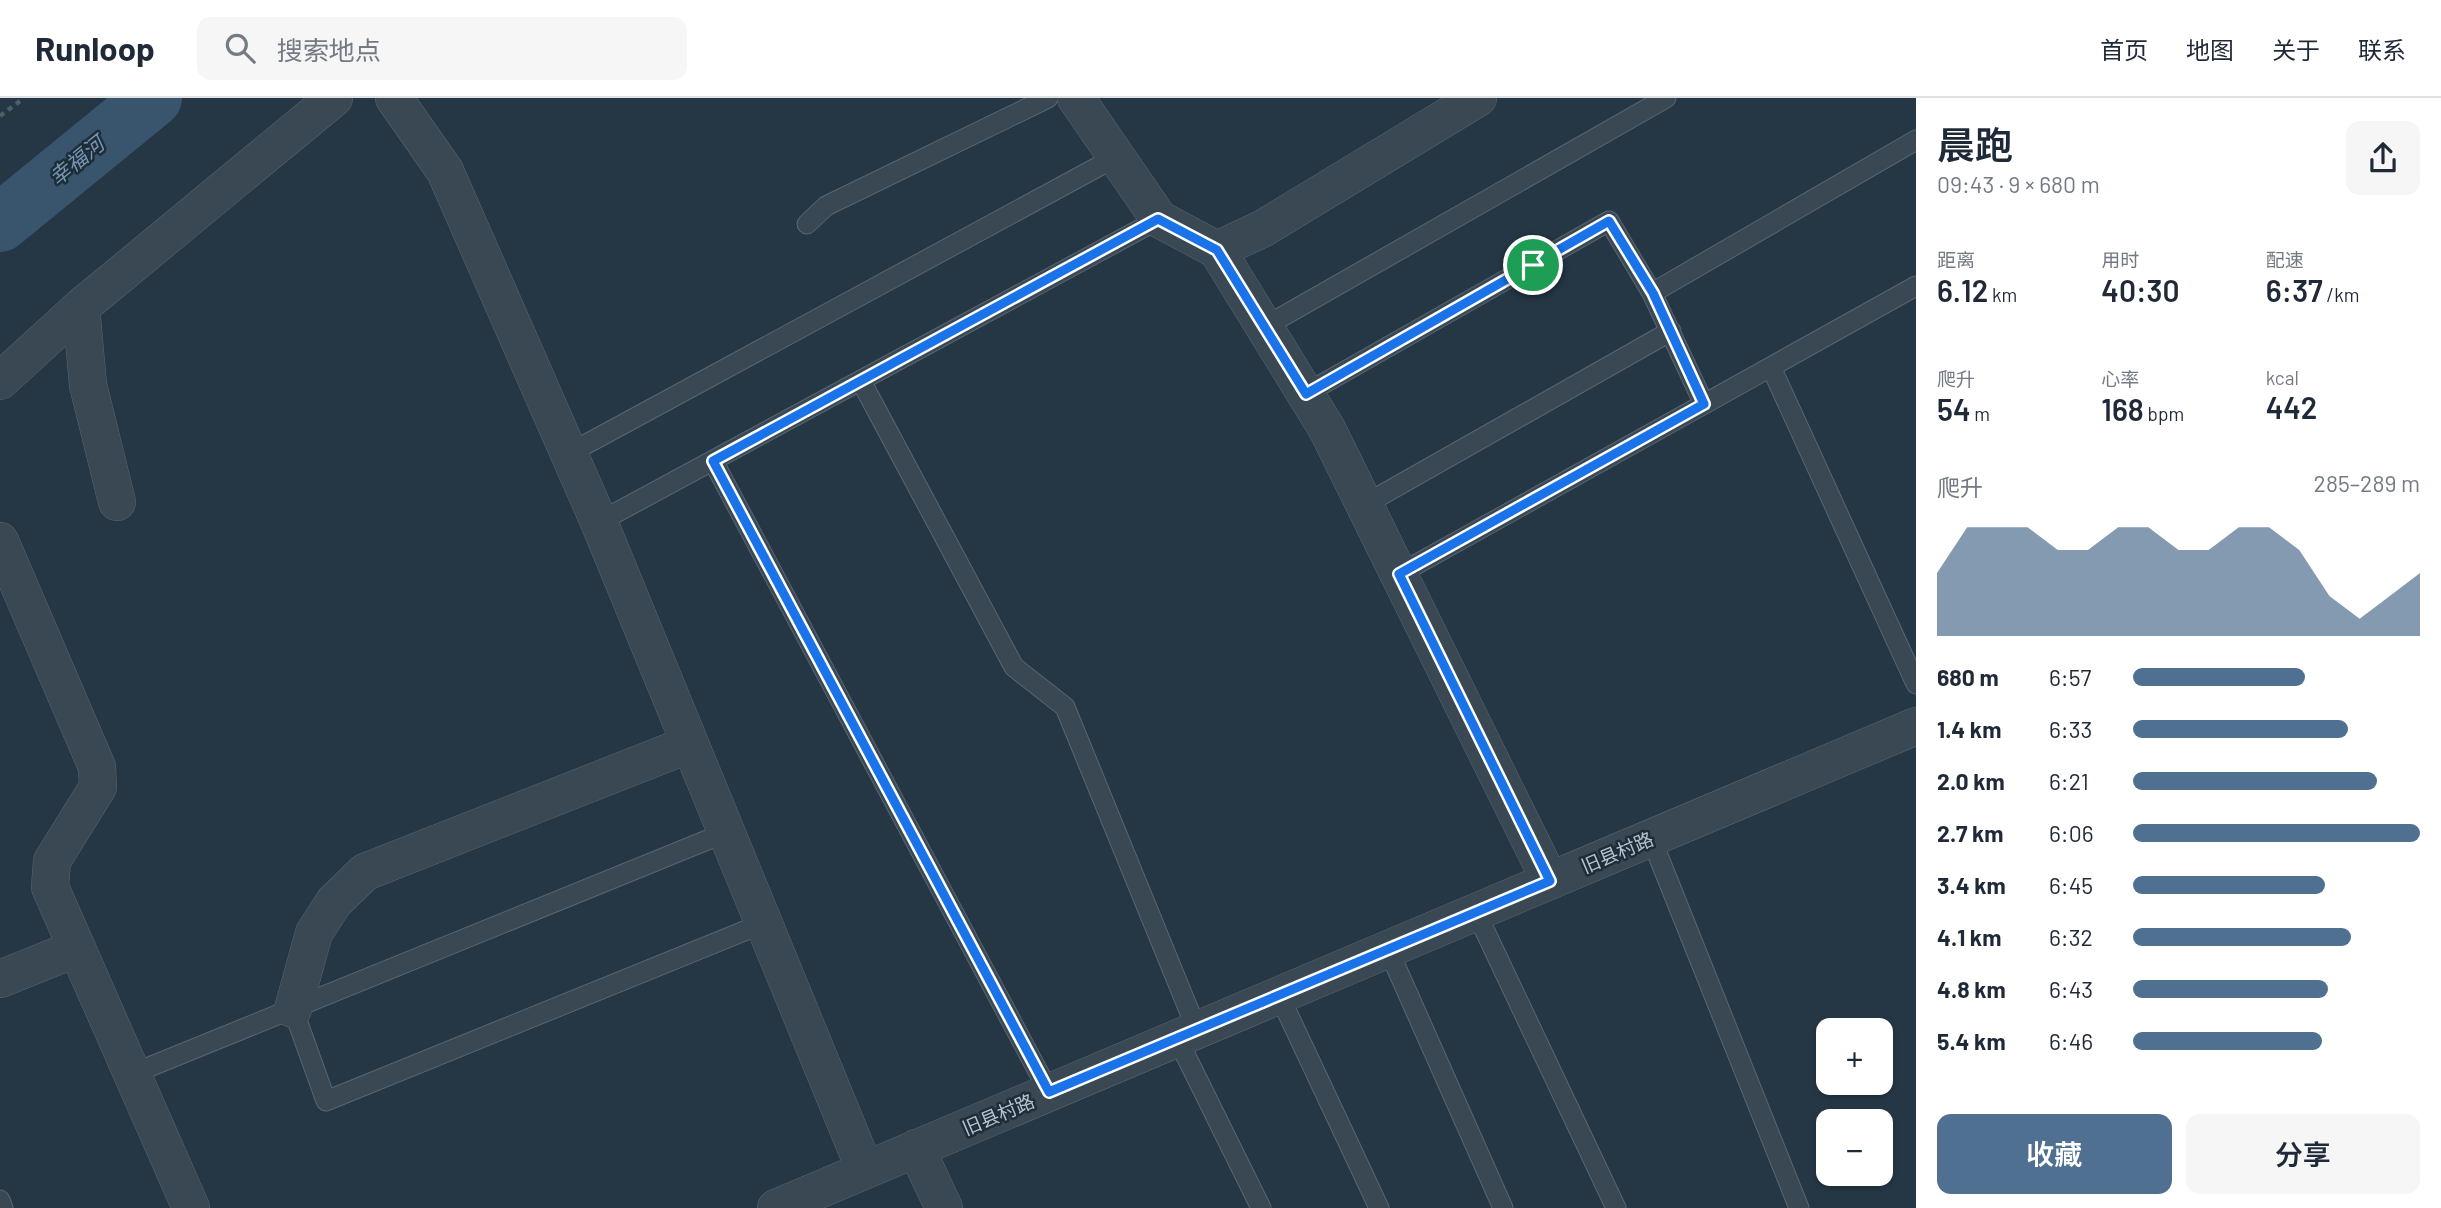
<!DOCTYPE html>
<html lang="zh">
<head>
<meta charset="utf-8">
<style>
  :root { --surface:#fff; --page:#f6f6f7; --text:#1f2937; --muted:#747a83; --line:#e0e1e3; --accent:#507091 }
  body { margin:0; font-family:Barlow,"Noto Sans SC",sans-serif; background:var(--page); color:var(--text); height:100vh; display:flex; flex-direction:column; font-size:26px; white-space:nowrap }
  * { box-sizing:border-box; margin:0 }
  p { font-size:23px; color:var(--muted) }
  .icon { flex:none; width:38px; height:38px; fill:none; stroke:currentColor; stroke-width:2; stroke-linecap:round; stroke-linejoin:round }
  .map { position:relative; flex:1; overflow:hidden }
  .side { display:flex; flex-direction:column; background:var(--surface); width:525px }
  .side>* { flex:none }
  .buttons { position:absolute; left:1816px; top:920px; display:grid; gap:14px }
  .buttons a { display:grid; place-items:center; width:77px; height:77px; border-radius:14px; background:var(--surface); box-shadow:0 2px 5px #0004; font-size:35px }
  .pin { position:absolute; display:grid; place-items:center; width:60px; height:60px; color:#fff; margin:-30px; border:4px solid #fff; border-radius:50%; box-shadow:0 2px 7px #0007 }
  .round { display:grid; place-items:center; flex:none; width:74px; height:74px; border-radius:14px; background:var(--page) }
  .headline { display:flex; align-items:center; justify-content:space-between; height:119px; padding:0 21px }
  h1 { font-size:38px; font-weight:600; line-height:52px }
  .stats { display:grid; grid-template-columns:repeat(3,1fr); gap:10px; height:119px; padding:7px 21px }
  .stats div { display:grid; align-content:center }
  .stats b { font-size:30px; font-weight:600 }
  .stats small { font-size:19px; font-weight:400 }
  .stats p { font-size:19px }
  .chart { height:196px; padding:14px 21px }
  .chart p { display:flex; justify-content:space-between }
  .chart svg { width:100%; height:126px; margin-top:7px; fill:var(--accent); opacity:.7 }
  .cta { display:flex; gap:14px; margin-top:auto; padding:14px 21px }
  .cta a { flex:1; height:80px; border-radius:14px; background:var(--accent); color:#fff; font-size:28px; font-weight:600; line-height:80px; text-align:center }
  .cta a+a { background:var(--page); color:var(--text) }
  ul { padding:0 21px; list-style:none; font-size:23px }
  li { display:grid; grid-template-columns:112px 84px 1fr; align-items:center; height:52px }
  li i { height:18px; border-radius:9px; background:var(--accent) }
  header { display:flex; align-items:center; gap:42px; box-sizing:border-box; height:98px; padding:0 35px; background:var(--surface); border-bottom:2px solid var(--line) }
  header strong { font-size:33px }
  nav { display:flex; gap:38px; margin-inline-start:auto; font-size:24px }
  .search { width:490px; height:63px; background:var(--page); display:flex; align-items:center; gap:18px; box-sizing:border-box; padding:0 24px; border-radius:14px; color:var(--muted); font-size:26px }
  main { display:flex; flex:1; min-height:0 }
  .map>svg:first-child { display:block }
</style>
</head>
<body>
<header>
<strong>Runloop</strong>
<div class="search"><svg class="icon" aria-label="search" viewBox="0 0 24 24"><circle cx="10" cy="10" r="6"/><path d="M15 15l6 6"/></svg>搜索地点</div>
<nav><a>首页</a><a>地图</a><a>关于</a><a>联系</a></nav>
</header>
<main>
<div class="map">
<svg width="1916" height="1110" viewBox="0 0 1916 1110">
  <rect width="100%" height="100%" fill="#253745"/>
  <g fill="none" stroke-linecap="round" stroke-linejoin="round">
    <path stroke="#38556d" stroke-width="58" d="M 0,125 L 153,0"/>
    <defs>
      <path id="lane" d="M 807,126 L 826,108 L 1048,0
        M 1652,195 L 1704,306
        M 1264,229 L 1666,0
        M 1771,269 L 1916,586
        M 861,283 L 1014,569 L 1065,609 L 1197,932
        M 1305,296 L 1609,123 L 1652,195 L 1916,42
        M 568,356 L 1116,59
        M 713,363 L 1049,994
        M 1364,407 L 1671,233
        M 599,424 L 1159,121
        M 1399,476 L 1916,188
        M 1651,740 L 1799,1110
        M 1476,814 L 1616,1110
        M 1388,851 L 1503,1110
        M 1279,897 L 1379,1110
        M 293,911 L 326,1003 L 764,825
        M 1177,940 L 1261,1110
        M 132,976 L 727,734
        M 0,1102 L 3,1110"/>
      <path id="street" d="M 394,0 L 445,73 L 599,424 L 865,1072
        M 1076,0 L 1159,121 L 1217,152 L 1327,331 L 1550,783
        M 1217,152 L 1262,131 L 1478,0
        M 81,209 L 88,287 L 117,404
        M 0,283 L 81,209 L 334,0
        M 0,443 L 97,669 L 98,689 L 52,763 L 50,789 L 191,1110
        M 0,881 L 77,850
        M 293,911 L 314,835 L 334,804 L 365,774 L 690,646
        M 916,1050 L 944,1110
        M 776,1110 L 1916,628"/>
    </defs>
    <use href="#lane" stroke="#596672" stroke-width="21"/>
    <use href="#street" stroke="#596672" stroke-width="38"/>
    <path stroke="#486363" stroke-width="4.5" stroke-dasharray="5 5" stroke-linecap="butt" d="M 0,18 L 24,0"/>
    <use href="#lane" stroke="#3a4854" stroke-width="19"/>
    <use href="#street" stroke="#3a4854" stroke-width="37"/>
  </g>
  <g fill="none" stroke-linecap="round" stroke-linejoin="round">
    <defs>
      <path id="route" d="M 1158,121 L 1217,152 L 1306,296 L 1609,123 L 1653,195 L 1704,306 L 1399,476 L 1550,783 L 1049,994 L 713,363 Z"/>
    </defs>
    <use href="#route" stroke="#fff" stroke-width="14"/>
    <use href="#route" stroke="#1a73e8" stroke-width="9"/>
  </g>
  <g text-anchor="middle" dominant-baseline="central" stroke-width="5" stroke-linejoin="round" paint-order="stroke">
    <g font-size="19" fill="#b8c3ce" stroke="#1e2d3a">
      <text transform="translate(1617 754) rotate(-23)">旧县村路</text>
      <text transform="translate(998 1016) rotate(-23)">旧县村路</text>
    </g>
    <g font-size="21" font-style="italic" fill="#7697b3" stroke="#1e2d3a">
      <text transform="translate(76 62) rotate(-39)">幸福河</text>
    </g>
  </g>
</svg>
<div class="buttons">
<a>+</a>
<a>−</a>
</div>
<div class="pin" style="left:1533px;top:167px;background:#1e9e55"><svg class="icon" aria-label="arrive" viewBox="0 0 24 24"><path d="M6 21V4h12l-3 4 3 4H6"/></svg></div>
</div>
<section class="side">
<div class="headline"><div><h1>晨跑</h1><p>09:43 · 9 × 680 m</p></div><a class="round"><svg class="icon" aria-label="share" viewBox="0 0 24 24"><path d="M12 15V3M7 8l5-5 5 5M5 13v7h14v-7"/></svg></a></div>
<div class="stats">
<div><p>距离</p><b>6.12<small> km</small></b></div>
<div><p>用时</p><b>40:30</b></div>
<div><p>配速</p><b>6:37<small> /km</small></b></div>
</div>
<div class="stats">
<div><p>爬升</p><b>54<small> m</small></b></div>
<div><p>心率</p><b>168<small> bpm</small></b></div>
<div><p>kcal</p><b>442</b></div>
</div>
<div class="chart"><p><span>爬升</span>285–289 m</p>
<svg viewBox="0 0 160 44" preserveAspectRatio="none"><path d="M0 44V22L10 6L20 6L30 6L40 14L50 14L60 6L70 6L80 14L90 14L100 6L110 6L120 14L130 30L140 38L150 30L160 22V44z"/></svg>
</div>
<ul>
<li><b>680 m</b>6:57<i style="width:60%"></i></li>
<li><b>1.4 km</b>6:33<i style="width:75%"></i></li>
<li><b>2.0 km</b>6:21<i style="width:85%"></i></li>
<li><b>2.7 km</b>6:06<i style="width:100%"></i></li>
<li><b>3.4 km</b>6:45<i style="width:67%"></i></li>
<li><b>4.1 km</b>6:32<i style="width:76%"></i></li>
<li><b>4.8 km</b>6:43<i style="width:68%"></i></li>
<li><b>5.4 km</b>6:46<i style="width:66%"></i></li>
</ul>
<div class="cta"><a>收藏</a><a>分享</a></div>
</section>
</main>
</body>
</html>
